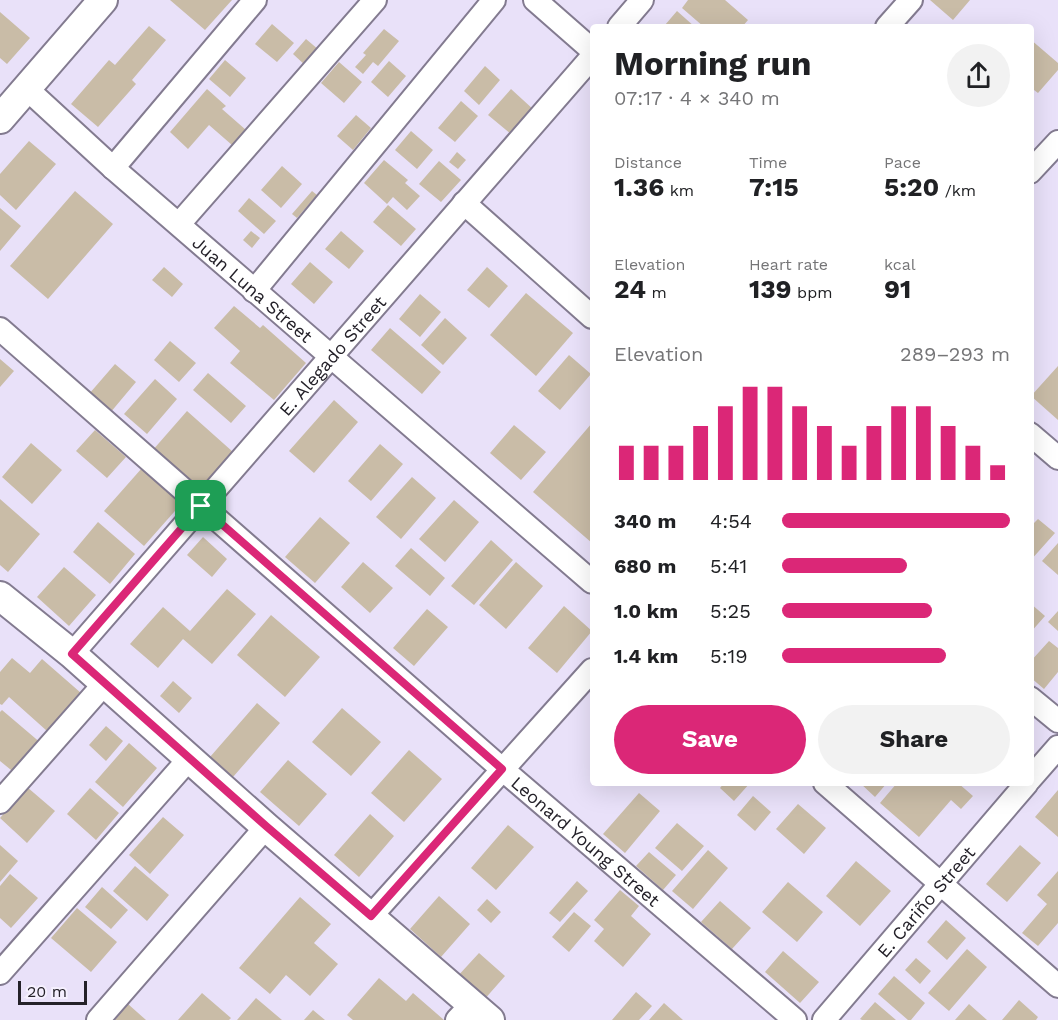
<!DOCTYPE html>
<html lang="en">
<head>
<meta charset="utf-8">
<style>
  :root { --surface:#fff; --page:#f2f2f2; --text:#202124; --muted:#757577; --accent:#db2777 }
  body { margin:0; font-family:"Work Sans",sans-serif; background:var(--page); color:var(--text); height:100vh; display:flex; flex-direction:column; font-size:22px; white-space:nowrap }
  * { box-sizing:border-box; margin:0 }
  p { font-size:20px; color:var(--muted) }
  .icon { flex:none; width:33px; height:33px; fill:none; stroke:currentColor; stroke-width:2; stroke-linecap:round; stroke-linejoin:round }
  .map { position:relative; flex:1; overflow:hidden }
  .side { position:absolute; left:590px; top:24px; width:444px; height:762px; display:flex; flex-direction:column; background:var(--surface); border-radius:6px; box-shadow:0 6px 24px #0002 }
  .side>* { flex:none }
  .scale { position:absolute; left:18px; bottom:15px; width:69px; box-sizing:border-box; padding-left:6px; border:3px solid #242129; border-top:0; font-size:16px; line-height:21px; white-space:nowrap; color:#242129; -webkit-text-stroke:4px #f5f0fe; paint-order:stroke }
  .pin { position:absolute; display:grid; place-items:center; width:51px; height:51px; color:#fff; margin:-26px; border-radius:12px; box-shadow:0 3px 9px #0006 }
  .round { display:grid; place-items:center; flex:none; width:63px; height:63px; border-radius:32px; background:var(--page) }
  .headline { display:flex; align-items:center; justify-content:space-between; height:102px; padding:0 24px }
  h1 { font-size:33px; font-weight:700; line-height:45px }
  .stats { display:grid; grid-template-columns:repeat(3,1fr); gap:9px; height:102px; padding:6px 24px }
  .stats div { display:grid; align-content:center }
  .stats b { font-size:26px; font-weight:700 }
  .stats small { font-size:16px; font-weight:400 }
  .stats p { font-size:16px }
  .chart { height:168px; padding:12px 24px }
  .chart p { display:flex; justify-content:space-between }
  .chart svg { width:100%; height:108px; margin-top:6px; stroke:var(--accent); stroke-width:6 }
  .button { display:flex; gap:12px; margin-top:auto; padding:12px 24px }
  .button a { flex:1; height:69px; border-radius:36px; background:var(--accent); color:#fff; font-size:24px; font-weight:700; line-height:69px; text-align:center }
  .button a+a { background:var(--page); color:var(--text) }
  ul { padding:0 24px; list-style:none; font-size:20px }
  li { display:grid; grid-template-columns:96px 72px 1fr; align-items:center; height:45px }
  li i { height:15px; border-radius:8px; background:var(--accent) }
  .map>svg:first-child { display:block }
</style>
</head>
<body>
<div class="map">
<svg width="1058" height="1020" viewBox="0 0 1058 1020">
  <rect width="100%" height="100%" fill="#e9e1f9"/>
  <path fill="#c9bca7" d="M 170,0 L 232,0 L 205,30 Z
    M 688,0 L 725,0 L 748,20 L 742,27 L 704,27 L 682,8 Z
    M 930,0 L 970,0 L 953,20 Z
    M 677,11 L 695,27 L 668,27 L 665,25 Z
    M 0,12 L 30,38 L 7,64 L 0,58 Z
    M 272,24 L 294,43 L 277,62 L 255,44 Z
    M 149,26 L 166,40 L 132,80 L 136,84 L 98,127 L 71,104 L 109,60 L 115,65 Z
    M 384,29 L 399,41 L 378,66 L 373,62 L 363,74 L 355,67 L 366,55 L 363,53 Z
    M 306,39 L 319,50 L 306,66 L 293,54 Z
    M 1030,39 L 1058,63 L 1058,70 L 1038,93 L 1030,87 Z
    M 225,60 L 246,78 L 230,97 L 209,79 Z
    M 389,61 L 406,76 L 388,97 L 371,82 Z
    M 339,62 L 362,82 L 344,103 L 321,83 Z
    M 485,66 L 500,80 L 479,105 L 464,91 Z
    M 207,89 L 226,106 L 222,109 L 246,130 L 232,145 L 209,125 L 188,149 L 170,132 Z
    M 511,89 L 534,110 L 512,135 L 488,115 Z
    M 461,101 L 478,116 L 455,142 L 438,128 Z
    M 356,115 L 371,128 L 353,150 L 337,136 Z
    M 411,131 L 433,150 L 417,169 L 395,150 Z
    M 29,141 L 56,164 L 16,210 L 0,195 L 0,174 Z
    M 457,152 L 466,160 L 458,169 L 449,162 Z
    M 384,160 L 408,180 L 405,183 L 420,196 L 407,210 L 393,197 L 387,204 L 364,183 Z
    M 439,161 L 461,180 L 441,202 L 419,184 Z
    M 282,166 L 302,184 L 281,208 L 261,190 Z
    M 75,191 L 113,224 L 48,299 L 10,266 Z
    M 312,191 L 317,195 L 297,218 L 292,214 Z
    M 249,198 L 276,221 L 264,234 L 238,211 Z
    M 388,205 L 416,229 L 401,246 L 373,222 Z
    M 0,208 L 21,226 L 0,251 Z
    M 251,231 L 260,238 L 252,248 L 243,240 Z
    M 341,231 L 364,251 L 349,269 L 325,249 Z
    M 310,262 L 333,282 L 314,304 L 291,284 Z
    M 164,267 L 183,284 L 172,297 L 152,280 Z
    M 487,267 L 508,286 L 489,308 L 467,290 Z
    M 526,293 L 573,333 L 536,376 L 490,335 Z
    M 420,294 L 441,312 L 420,337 L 399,319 Z
    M 234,306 L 260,328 L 263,325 L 306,363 L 274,400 L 230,363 L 240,351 L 214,328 Z
    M 445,318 L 467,338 L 443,365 L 421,345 Z
    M 390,328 L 441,372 L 422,394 L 371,350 Z
    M 170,341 L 196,363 L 179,382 L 154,360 Z
    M 569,355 L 591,374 L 560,410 L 538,391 Z
    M 0,359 L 14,371 L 0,387 Z
    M 115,364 L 136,382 L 110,413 L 89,394 Z
    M 1058,366 L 1058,420 L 1031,396 Z
    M 208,373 L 246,406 L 231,423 L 193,390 Z
    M 155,379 L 177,399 L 147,434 L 124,414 Z
    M 334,400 L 358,422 L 314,473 L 289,451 Z
    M 187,411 L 233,452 L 199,491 L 152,451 Z
    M 592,423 L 592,543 L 533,492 Z
    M 514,425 L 546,452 L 521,480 L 490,453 Z
    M 95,430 L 126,457 L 107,478 L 76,451 Z
    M 31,443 L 62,470 L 32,504 L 2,477 Z
    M 380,444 L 403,464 L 371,501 L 348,481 Z
    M 142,468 L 182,503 L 144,546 L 104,511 Z
    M 412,477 L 436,498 L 401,539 L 376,517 Z
    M 0,499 L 40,534 L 8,572 L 0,565 Z
    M 454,500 L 479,522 L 445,562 L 419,539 Z
    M 320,517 L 350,543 L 315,583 L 285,557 Z
    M 1038,519 L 1055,533 L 1030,561 L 1030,527 Z
    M 98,522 L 135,554 L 110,584 L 73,552 Z
    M 203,537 L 227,559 L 212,577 L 187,555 Z
    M 491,540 L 513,560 L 474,605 L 451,586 Z
    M 1058,543 L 1058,575 L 1042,561 Z
    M 411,548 L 445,578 L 430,596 L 395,566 Z
    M 363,562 L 393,588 L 370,613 L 341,587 Z
    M 516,562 L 543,586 L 506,629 L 479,605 Z
    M 64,567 L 96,595 L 69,626 L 37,597 Z
    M 227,589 L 256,614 L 212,664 L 183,639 L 158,668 L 130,644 L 163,607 L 190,631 Z
    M 1030,603 L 1045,616 L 1030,633 Z
    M 564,606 L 592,631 L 557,673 L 528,648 Z
    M 427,609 L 448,627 L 414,666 L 393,648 Z
    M 1058,611 L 1058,631 L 1048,622 Z
    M 271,615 L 320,657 L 285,697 L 237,655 Z
    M 1049,641 L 1058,648 L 1058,672 L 1044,689 L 1030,677 L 1030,662 Z
    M 12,658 L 30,673 L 42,659 L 81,693 L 47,731 L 9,697 L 2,705 L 0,704 L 0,672 Z
    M 173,681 L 192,698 L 179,713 L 160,696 Z
    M 257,703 L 280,723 L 233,777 L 210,757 Z
    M 342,708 L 381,742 L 351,776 L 312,742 Z
    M 2,710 L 42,744 L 16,774 L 0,761 L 0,712 Z
    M 106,726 L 123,741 L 106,761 L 89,745 Z
    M 129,743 L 157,768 L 123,807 L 95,782 Z
    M 409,750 L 442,779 L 404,822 L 371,793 Z
    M 288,760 L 327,794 L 299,826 L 260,792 Z
    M 724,783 L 750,783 L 734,801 L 720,788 Z
    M 860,783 L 887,783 L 875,797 Z
    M 897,783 L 958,783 L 973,796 L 961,809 L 951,800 L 919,837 L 880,803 Z
    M 27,787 L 55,811 L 27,843 L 0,818 Z
    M 90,788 L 119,813 L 96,840 L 67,814 Z
    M 1058,790 L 1058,837 L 1035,817 Z
    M 639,793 L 660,811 L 625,853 L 603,834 Z
    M 753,796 L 771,812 L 755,831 L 737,815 Z
    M 798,804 L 826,828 L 804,854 L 776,829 Z
    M 370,814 L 394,836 L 359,877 L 334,855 Z
    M 163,817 L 184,835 L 150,874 L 129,855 Z
    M 677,823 L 704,846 L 682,871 L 655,848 Z
    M 508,825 L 534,847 L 496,890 L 471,868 Z
    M 0,845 L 18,861 L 0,882 Z
    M 1020,845 L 1041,863 L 1007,902 L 986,884 Z
    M 708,850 L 728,868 L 693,909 L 672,891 Z
    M 649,852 L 676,875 L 663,890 L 636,866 Z
    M 856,861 L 891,891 L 860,926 L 826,896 Z
    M 135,866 L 169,895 L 147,921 L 113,891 Z
    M 1058,871 L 1058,923 L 1038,946 L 1022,933 L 1047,904 L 1037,895 Z
    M 10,874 L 38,898 L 11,928 L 0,918 L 0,886 Z
    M 577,881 L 588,891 L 560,922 L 549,913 Z
    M 788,882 L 823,912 L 797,942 L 762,912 Z
    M 102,887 L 128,910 L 111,929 L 85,907 Z
    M 620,890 L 639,906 L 631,916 L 651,934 L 623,967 L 594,941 L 604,929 L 594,920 Z
    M 439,896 L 470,924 L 441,957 L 410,929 Z
    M 300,897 L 331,924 L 314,943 L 338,964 L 310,996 L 286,975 L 270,994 L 239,968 Z
    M 487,899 L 501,912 L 491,923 L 477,910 Z
    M 720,901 L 751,928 L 732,949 L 701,922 Z
    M 77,908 L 117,942 L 91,972 L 51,938 Z
    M 574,912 L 591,926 L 569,952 L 552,937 Z
    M 946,920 L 966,938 L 947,960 L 927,942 Z
    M 967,949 L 987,967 L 949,1011 L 928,993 Z
    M 783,951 L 819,982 L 800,1003 L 765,972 Z
    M 479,953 L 505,976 L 483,1001 L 456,978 Z
    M 916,958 L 931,971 L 920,984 L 905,970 Z
    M 894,976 L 925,1003 L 911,1020 L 908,1020 L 878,994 Z
    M 379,978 L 406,1001 L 413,993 L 444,1020 L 353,1020 L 347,1015 Z
    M 636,992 L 652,1006 L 639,1020 L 612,1020 Z
    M 202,993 L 231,1018 L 229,1020 L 178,1020 Z
    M 256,998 L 282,1020 L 237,1020 Z
    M 1019,1000 L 1038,1017 L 1036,1020 L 1002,1020 Z
    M 875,1002 L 896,1020 L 862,1020 L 860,1019 Z
    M 664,1003 L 683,1020 L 649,1020 Z
    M 128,1004 L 146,1020 L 115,1020 Z
    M 969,1004 L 987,1020 L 955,1020 Z
    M 313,1010 L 325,1020 L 304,1020 Z"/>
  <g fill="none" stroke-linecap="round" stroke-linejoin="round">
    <defs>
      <g id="minor">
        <path d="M 535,0 L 592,50"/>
        <path d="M 619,27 L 642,0"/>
        <path d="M 887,27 L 911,0"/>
        <path id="s1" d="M 26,88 L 113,168 L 592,582"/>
        <path d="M 113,168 L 255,0"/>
        <path d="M 1030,172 L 1058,142"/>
        <path d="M 464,203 L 592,317"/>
        <path d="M 179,224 L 375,0"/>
        <path d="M 254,291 L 494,0"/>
        <path id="s2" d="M 0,329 L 502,769 L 795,1020"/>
        <path d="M 1030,434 L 1058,458"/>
        <path id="s3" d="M 72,654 L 592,57"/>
        <path d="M 1030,698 L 1058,721"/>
        <path d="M 1030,779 L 1058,747"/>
        <path d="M 825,783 L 1058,986"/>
        <path d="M 0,802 L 105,683"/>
        <path d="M 371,916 L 592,670"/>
        <path d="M 0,973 L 189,759"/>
        <path d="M 98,1020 L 266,827"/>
        <path d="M 457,1020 L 472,1004"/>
        <path id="s4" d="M 824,1020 L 1027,783"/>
      </g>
      <path id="tertiary" d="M 0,119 L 103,0
        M 0,596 L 72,654 L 266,827 L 490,1020"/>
    </defs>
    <use href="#minor" stroke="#837b90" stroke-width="26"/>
    <use href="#tertiary" stroke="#837b90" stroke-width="32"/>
    <use href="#minor" stroke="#fff" stroke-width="22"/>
    <use href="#tertiary" stroke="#fff" stroke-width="28"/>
  </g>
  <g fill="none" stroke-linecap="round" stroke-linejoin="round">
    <defs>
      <path id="route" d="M 201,506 L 502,769 L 371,916 L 266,826 L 72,654 Z"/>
    </defs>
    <use href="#route" stroke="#fff" stroke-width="12"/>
    <use href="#route" stroke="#db2777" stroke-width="8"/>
  </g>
  <g text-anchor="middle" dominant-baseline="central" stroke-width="5" stroke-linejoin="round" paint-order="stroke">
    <g font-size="18" fill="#242129" stroke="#f5f0fe">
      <text stroke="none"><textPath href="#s1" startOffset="303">Juan Luna Street</textPath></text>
      <text stroke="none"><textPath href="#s3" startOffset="396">E. Alegado Street</textPath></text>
      <text stroke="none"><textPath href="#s2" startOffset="778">Leonard Young Street</textPath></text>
      <text stroke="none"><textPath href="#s4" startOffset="156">E. Cariño Street</textPath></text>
    </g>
  </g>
</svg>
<div class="scale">20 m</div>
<div class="pin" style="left:201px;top:506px;background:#1e9e55"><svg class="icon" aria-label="arrive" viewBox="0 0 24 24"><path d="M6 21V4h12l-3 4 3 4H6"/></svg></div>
<section class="side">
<div class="headline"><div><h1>Morning run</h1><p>07:17 · 4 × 340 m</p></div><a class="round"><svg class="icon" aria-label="share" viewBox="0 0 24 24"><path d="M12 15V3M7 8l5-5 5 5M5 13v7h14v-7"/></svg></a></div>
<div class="stats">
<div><p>Distance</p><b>1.36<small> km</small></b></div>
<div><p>Time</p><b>7:15</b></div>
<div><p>Pace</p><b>5:20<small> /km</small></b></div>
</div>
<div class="stats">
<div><p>Elevation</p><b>24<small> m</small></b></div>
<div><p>Heart rate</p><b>139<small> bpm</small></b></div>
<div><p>kcal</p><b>91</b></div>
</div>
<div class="chart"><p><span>Elevation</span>289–293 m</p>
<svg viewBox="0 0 160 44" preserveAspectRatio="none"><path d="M5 44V30M15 44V30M25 44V30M35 44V22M45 44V14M55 44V6M65 44V6M75 44V14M85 44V22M95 44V30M105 44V22M115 44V14M125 44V14M135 44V22M145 44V30M155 44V38"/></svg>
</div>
<ul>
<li><b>340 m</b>4:54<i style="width:100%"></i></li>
<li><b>680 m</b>5:41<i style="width:55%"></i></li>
<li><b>1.0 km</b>5:25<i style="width:66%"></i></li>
<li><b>1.4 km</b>5:19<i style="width:72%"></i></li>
</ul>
<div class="button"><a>Save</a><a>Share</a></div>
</section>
</div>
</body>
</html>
